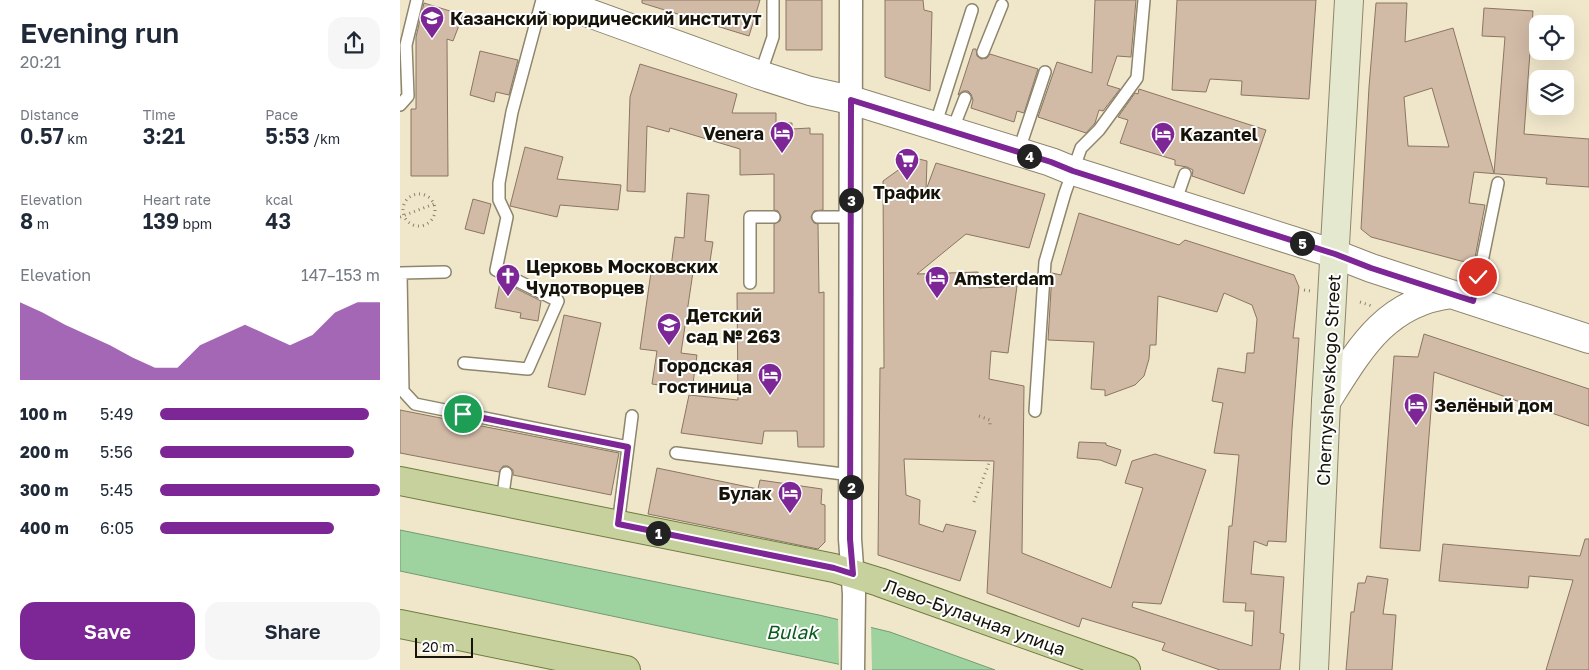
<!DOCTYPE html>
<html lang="en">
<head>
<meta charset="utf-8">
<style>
  :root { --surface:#fff; --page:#f6f6f7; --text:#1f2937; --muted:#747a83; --accent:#7d2796 }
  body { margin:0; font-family:"Golos Text",sans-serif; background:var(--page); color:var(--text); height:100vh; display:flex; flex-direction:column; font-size:19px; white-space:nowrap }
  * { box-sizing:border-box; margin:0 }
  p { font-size:16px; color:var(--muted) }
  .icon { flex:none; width:28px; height:28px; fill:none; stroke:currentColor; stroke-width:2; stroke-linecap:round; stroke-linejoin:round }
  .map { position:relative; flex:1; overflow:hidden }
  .panel { display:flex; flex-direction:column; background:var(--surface); width:400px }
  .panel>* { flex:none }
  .controls { position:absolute; left:1129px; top:15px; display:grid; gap:10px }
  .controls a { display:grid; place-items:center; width:45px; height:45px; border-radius:10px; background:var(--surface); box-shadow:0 5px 20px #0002; font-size:25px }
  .scale { position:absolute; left:15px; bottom:12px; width:58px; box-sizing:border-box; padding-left:5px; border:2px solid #161309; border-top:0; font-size:14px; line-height:18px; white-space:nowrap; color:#161309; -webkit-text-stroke:4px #fff; paint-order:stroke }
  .pin { position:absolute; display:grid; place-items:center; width:42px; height:42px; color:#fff; margin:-21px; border:2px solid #fff; border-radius:50%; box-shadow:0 1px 5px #0007 }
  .km { position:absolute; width:25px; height:25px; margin:-12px; border-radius:50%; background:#222; color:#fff; font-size:14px; line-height:25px; text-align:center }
  .round { display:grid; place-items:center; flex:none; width:52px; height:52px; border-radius:15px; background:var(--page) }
  .head { display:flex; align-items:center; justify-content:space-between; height:85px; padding:0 20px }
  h1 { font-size:28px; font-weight:600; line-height:38px }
  .figures { display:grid; grid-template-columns:repeat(3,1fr); gap:8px; height:85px; padding:5px 20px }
  .figures div { display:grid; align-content:center }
  .figures b { font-size:21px; font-weight:600 }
  .figures small { font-size:14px; font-weight:400 }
  .figures p { font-size:14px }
  .chart { height:140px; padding:10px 20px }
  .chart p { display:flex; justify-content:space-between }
  .chart svg { width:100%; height:90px; margin-top:5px; fill:var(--accent); opacity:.7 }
  .cta { display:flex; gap:10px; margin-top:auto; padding:10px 20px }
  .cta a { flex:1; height:58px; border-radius:15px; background:var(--accent); color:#fff; font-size:20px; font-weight:600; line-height:58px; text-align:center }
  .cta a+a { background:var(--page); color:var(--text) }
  ul { padding:0 20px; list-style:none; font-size:16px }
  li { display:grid; grid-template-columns:80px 60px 1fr; align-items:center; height:38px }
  li i { height:12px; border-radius:6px; background:var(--accent) }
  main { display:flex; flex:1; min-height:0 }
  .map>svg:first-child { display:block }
</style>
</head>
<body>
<main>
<section class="panel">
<div class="head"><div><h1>Evening run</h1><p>20:21</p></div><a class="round"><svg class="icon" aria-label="share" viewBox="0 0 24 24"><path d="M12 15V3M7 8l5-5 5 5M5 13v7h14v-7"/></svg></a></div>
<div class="figures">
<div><p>Distance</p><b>0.57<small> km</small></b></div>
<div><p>Time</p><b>3:21</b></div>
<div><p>Pace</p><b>5:53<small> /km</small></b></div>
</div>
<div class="figures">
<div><p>Elevation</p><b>8<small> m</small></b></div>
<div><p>Heart rate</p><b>139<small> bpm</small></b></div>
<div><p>kcal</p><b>43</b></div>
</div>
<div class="chart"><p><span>Elevation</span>147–153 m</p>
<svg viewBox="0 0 160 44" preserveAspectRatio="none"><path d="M0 44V6L10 11L20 17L30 22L40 27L50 33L60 38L70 38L80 27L90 22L100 17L110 22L120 27L130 22L140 11L150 6L160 6V44z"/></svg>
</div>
<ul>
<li><b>100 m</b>5:49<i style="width:95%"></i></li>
<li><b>200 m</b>5:56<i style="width:88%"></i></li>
<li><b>300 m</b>5:45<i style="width:100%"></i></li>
<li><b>400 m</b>6:05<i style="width:79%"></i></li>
</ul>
<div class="cta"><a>Save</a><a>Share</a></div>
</section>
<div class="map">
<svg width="1189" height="670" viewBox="0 0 1189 670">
  <rect width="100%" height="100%" fill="#f0e7cb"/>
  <path fill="#9ed3a0" stroke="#759973" d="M 0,530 L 419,615 L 490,632 L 595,670 L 466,670 L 0,571 Z"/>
  <path fill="#f0e7cb" d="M 438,617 L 471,625 L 472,670 L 455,670 L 439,666 Z"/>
  <path fill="#d1baa6" stroke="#8a7663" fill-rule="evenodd" d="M 242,0 L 360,0 L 349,36 L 242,3 Z
    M 386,0 L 422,0 L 422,50 L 386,50 Z
    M 485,0 L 523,0 L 524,10 L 532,12 L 530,91 L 485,77 Z
    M 695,0 L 736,0 L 731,57 L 717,56 L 707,85 L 720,89 L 703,111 L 699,110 L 695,123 L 686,133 L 638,117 L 657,62 L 692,73 Z
    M 777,0 L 916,0 L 909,99 L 841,95 L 842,81 L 810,79 L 806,92 L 772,90 Z
    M 24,3 L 63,15 L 53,41 L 47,39 L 48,176 L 11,176 L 11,109 L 16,109 L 16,37 Z
    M 976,3 L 1007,3 L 1005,42 L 1053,28 L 1094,173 L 1105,37 L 1082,36 L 1084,8 L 1133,11 L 1124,134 L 1189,139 L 1189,187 L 1146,184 L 1147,178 L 1074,172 L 1069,203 L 1085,205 L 1074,263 L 1061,261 L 971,237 L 961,229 L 969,87 ZM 1032,88 L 1049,147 L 1008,146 L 1004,97 Z
    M 573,49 L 576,49 L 577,56 L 581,59 L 587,58 L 590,54 L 638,69 L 624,113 L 617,111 L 614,122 L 571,108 L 573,100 L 571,94 L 568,91 L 563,91 L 558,95 Z
    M 80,51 L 118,60 L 109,95 L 96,92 L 94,102 L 70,95 Z
    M 240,64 L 337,94 L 332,113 L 376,113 L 376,123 L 392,123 L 392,129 L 410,128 L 410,134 L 423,134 L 423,210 L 414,211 L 411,217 L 414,223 L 418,224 L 419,293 L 424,292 L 424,447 L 398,447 L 397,431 L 364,431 L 362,444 L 281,433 L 289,395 L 338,400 L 337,293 L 374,293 L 374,224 L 380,221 L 381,217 L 378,211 L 374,210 L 374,174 L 340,175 L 340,149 L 270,128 L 269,132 L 247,126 L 245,192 L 227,191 L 230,97 Z
    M 739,89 L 866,130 L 844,194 L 792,176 L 793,170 L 787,167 L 775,165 L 775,160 L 720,143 L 728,120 L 718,117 L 735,93 L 738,94 Z
    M 125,147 L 163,157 L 157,179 L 221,185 L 218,210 L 160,205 L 157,217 L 110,206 Z
    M 515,158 L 527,161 L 526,190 L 536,163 L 645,194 L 629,248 L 566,234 L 517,274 L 578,272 L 579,288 L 617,286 L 608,353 L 591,351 L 589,379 L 624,386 L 622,553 L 711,588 L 743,488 L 725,483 L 732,461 L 755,454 L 806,470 L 761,604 L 733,602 L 732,607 L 852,646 L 854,611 L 845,611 L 846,603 L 823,602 L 829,526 L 832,526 L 839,455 L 814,453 L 823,403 L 812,401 L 818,368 L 845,373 L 847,353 L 854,353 L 857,319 L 852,305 L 824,293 L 817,312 L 758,296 L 756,345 L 750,345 L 749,359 L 744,376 L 735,385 L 705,396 L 705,390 L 691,389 L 694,342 L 648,340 L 652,273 L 661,275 L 679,213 L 779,245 L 785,240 L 894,275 L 899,287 L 893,338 L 899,338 L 892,429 L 886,542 L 868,541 L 867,546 L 854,541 L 851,574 L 884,577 L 880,633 L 884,634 L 880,670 L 820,670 L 762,650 L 765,643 L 682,618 L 679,627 L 587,593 L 594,461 L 504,459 L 506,495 L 520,500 L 519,524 L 543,532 L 546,524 L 576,531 L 560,581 L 478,555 L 480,368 L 484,368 L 483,181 Z
    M 287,193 L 309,195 L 305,241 L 313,242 L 308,274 L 293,272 L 281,353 L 297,355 L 292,390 L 252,384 L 257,351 L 240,349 L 252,265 L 271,267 L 275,237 L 284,238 Z
    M 73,199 L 91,204 L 84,234 L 65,229 Z
    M 100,282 L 107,284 L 141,301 L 138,321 L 120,318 L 121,313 L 95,308 Z
    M 164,315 L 201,323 L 185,395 L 148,387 Z
    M 1024,334 L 1189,389 L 1189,426 L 1034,372 L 1020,551 L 980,548 L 994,356 L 1018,357 Z
    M 0,410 L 219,453 L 211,495 L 113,475 L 113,470 L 108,466 L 103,466 L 99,472 L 0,453 Z
    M 679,442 L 706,443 L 706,445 L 721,450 L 716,466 L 700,460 L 677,458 Z
    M 257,468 L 358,489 L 360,480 L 422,489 L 421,504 L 425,505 L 425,542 L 418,549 L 248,514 Z
    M 1185,539 L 1189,539 L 1189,670 L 1146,670 L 1173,580 L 1129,576 L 1128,588 L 1039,581 L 1043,544 L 1180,556 Z
    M 967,576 L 988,579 L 983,614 L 996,615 L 992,670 L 946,670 L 951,612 L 954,612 L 958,583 L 965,583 Z"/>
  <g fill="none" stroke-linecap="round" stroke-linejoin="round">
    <defs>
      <path id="service" d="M 583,52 L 602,5
        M 360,75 L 373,37 L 373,0
        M 0,105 L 8,96 L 6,45 L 17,0
        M 535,126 L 572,10
        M 552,131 L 565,98
        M 618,153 L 645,72
        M 775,203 L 785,174
        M 418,217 L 451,217
        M 0,273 L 45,272
        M 1,273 L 3,391 L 15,404 L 228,447
        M 350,283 L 350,217 L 374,217
        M 1074,301 L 1098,183
        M 64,363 L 128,369 L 158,301 L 96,270 L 107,217 L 99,200 L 99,183 L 112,112 L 142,0
        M 635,411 L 645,262 L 665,193 L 681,148 L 699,130 L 737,78 L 744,0
        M 276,453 L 451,475
        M 102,501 L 106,473
        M 218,525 L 232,416"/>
      <path id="minor" d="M 451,0 L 450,539 L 454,594 L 453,670"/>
      <path id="tertiary" d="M 153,0 L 360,75 L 410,91 L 451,100 L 651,162 L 673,171 L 935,254 L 971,268 L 1189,339
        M 926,402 C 959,350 985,302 1051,294"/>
      <path id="secondary" d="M 914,670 L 926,402 L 949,0"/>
      <path id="primary" d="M 0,481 L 434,568 L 479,582 L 726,670
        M 0,624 L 226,670"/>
    </defs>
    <use href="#service" stroke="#8d856c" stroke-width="14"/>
    <use href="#minor" stroke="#8d856c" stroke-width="25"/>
    <use href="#tertiary" stroke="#8d856c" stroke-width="30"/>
    <use href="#secondary" stroke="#8d856c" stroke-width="30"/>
    <use href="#primary" stroke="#707b40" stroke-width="30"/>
    <path stroke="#88826e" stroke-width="3" stroke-dasharray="1 4" stroke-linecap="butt" d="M3 210a16 16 0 1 1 32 0a16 16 0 1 1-32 0Z
      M 0,217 L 34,204
      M 904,290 L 911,291
      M 960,302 L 972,306
      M 579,416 L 590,420 L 590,425
      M 574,502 L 588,466 L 589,461"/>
    <use href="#service" stroke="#fff" stroke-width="11"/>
    <use href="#minor" stroke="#fff" stroke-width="22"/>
    <use href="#tertiary" stroke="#fff" stroke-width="28"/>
    <use href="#secondary" stroke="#e3e8ce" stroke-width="28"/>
    <use href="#primary" stroke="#c7d19e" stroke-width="28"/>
  </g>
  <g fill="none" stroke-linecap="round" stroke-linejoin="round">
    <defs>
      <path id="route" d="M 63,414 L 228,447 L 218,524 L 434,568 L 453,574 L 450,539 L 451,100 L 651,162 L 673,171 L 935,254 L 971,268 L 1073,301 L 1078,277"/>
    </defs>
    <use href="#route" stroke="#fff" stroke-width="10"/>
    <use href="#route" stroke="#7d2796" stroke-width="6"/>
  </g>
  <defs>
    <symbol id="university-pin" viewBox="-11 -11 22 30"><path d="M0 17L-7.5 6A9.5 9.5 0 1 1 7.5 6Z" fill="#7d2796" stroke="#fff"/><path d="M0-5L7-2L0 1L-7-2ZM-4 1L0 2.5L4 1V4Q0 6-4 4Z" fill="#fff"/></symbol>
    <symbol id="hotel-pin" viewBox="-11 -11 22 30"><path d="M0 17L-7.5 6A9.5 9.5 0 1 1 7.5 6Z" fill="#7d2796" stroke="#fff"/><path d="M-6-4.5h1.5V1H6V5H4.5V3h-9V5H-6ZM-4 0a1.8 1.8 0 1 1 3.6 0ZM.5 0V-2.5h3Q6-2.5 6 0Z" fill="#fff"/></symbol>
    <symbol id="supermarket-pin" viewBox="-11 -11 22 30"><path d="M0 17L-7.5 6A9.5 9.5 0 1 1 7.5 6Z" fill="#7d2796" stroke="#fff"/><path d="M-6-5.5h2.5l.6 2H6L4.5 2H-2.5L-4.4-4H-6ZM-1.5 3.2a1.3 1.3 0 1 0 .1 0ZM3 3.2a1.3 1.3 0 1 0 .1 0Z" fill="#fff"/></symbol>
    <symbol id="church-pin" viewBox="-11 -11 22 30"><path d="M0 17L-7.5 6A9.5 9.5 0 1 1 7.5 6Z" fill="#7d2796" stroke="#fff"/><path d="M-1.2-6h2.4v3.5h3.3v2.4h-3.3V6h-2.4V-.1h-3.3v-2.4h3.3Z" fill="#fff"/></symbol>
    <symbol id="school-pin" viewBox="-11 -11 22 30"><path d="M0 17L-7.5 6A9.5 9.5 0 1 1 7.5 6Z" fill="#7d2796" stroke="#fff"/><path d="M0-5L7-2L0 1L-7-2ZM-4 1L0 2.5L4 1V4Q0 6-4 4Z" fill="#fff"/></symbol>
  </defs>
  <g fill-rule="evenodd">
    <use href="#university-pin" x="18" y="4" width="28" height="38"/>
    <use href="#hotel-pin" x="368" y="119" width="28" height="38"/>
    <use href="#hotel-pin" x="749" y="120" width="28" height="38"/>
    <use href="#supermarket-pin" x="493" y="146" width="28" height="38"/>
    <use href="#church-pin" x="94" y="262" width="28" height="38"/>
    <use href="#hotel-pin" x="523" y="264" width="28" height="38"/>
    <use href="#school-pin" x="255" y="311" width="28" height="38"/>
    <use href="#hotel-pin" x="356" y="361" width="28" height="38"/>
    <use href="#hotel-pin" x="1002" y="391" width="28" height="38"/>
    <use href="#hotel-pin" x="376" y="479" width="28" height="38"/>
  </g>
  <g text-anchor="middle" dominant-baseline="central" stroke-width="4" stroke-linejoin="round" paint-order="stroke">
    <g font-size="18" font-weight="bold" fill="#161309" stroke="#fff" text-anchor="start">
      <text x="50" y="18">Казанский юридический институт</text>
      <text x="364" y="133" text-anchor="end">Venera</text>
      <text x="780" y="134">Kazantel</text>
      <text x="507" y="192" text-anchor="middle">Трафик</text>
      <text x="126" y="266">Церковь Московских<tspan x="126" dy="21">Чудотворцев</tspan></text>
      <text x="554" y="278">Amsterdam</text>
      <text x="286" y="315">Детский<tspan x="286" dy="21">сад № 263</tspan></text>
      <text x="352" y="365" text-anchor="end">Городская<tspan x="352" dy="21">гостиница</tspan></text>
      <text x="1034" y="405">Зелёный дом</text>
      <text x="372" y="493" text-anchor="end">Булак</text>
    </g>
    <g font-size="18" fill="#161309" stroke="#fff">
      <text transform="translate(928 380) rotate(-87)">Chernyshevskogo Street</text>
      <text transform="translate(575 617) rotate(20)">Лево-Булачная улица</text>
    </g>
    <g font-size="19" font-style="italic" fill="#095a1c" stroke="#fff">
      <text x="392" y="631">Bulak</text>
    </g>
  </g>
</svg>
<div class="controls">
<a><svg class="icon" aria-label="locate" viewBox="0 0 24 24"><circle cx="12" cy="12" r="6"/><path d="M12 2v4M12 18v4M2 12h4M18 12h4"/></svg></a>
<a><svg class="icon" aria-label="layers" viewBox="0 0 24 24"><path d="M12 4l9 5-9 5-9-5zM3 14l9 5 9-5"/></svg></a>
</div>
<div class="scale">20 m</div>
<div class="pin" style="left:63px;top:414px;background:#1e9e55"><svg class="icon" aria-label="arrive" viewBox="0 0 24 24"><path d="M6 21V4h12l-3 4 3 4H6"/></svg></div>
<div class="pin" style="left:1078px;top:277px;background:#d93025"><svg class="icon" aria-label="check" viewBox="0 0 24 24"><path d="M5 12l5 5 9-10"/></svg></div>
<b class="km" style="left:258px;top:533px">1</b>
<b class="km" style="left:451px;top:487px">2</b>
<b class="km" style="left:451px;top:200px">3</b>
<b class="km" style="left:629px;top:156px">4</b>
<b class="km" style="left:902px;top:243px">5</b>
</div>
</main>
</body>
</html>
